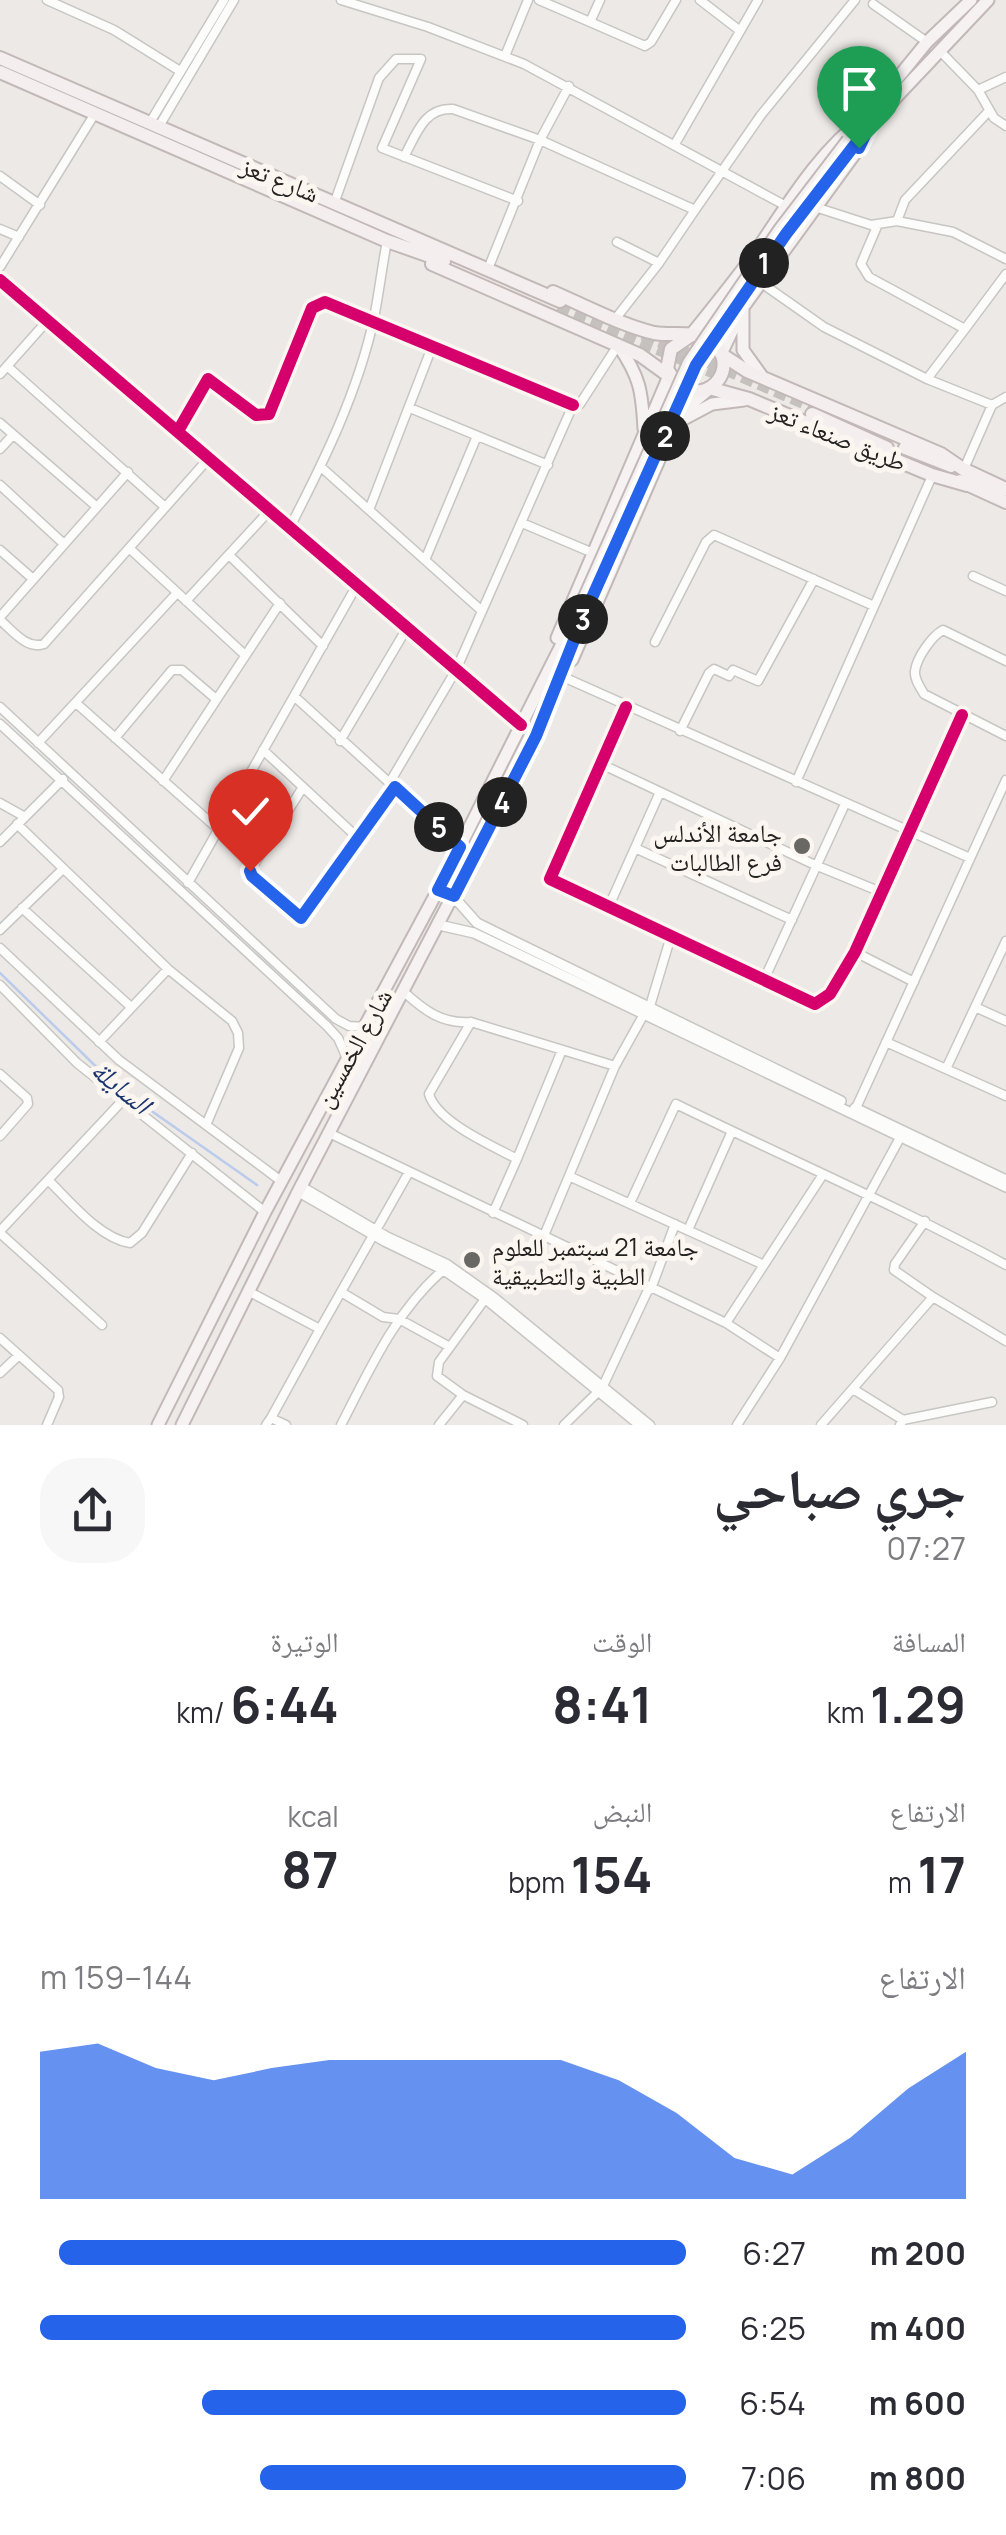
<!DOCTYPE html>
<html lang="ar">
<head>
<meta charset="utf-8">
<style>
  :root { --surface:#fff; --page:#f7f7f7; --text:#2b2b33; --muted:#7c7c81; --accent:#2563eb }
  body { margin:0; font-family:Manrope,"Noto Naskh Arabic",sans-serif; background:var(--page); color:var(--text); direction:rtl; height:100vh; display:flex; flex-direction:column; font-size:38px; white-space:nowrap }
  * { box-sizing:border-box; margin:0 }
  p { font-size:32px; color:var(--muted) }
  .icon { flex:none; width:55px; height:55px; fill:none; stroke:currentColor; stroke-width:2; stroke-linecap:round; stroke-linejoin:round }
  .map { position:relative; height:1425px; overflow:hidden; direction:ltr }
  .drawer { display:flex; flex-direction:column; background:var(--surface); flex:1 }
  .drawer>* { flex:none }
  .pin { position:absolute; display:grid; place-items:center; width:85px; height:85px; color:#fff; margin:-102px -42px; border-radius:50% 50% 50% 0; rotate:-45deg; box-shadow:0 0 10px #0007 }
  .pin .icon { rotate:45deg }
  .km { position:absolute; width:50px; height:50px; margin:-25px; border-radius:50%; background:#222; color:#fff; font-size:28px; line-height:50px; text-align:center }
  .round { display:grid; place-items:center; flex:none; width:105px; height:105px; border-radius:40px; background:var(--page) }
  .headline { display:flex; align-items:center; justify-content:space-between; height:170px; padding:0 40px }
  h1 { font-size:55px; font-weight:700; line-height:75px }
  .stats { display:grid; grid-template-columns:repeat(3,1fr); gap:15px; height:170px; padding:10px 40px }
  .stats div { display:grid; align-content:center }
  .stats b { font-size:50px; font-weight:700 }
  .stats small { font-size:28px; font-weight:400 }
  .stats p { font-size:28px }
  .chart { height:280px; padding:20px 40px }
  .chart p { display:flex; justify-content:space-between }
  .chart svg { width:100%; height:180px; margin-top:10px; fill:var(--accent); opacity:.7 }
  ul { padding:0 40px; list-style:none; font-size:32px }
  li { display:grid; grid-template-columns:160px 120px 1fr; align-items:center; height:75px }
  li i { height:25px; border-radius:12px; background:var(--accent) }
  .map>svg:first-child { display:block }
</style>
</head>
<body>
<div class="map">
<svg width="1006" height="1425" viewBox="0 0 1006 1425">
  <rect width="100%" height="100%" fill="#ece9e6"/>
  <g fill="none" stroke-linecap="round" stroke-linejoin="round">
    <path stroke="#bacbeb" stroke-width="2.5" d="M 0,973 L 116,1086 L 257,1185"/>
    <path stroke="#c4c1be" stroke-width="12" stroke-dasharray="12 6" stroke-linecap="butt" d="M 558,307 L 717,374
      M 643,334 L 815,408"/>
    <defs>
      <path id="minor" d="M 47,0 L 114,30 L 180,71
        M 341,0 L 428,27 L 524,64 L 786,206
        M 539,0 L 590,22 L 600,0
        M 700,0 L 739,30
        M 873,4 L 927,42
        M 590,22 L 645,46 L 651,42 L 676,0
        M 940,51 L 978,90 L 994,118 L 1006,126
        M 505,56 L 528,0
        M 978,90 L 1006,77
        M 149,124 L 224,0
        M 158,128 L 234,0
        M 675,144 L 758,0
        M 404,157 C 416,135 424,107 453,109 L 540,140 L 695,210 L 659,263 L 617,242
        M 0,176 L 40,205
        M 335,201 L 379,78 L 396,59 L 421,59 L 382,148 L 518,201
        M 815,207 L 871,225 L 897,221 L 953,232 L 1006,259
        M 695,210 L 761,115 L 855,0
        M 897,221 L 905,200 L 989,111
        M 878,224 L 861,264 L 869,277 L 965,329 L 1006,274
        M 0,229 L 19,237
        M 490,264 L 540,140 L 569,86
        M 0,267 L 94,115
        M 0,280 L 521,725
        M 760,282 L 824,327 L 927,379
        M 616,318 L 659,263
        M 965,329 L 927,379 L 992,405
        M 7,366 L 165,507
        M 0,374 L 48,320
        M 410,408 L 548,465
        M 0,423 L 97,507
        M 178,431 L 208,379 L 256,415 L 269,414 L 312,308 L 325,302 L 573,405
        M 0,449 L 13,435
        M 321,467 L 482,611
        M 964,469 L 992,405 L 1006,397
        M 0,485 L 64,544
        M 369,510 L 432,347
        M 522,523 L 593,553
        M 290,527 C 324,461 358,392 374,318 C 379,293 382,267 387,241
        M 129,548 L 245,655
        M 0,550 L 33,579
        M 229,555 L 323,646
        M 425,560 L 477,436
        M 973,576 L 1006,591
        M 186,601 L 270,510
        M 0,617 L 128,472
        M 0,620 C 13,631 27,650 44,644 L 209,458
        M 655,642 L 706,542 L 714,535 L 874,606
        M 1006,661 L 943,630 C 932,636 917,657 915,671 C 914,679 920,687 924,694 L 1006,736
        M 561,676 L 970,858
        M 294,696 L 460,847
        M 76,703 L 218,829
        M 0,707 L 336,1019 L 349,1026 L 365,1027
        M 626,707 L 550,879 L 815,1004 L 830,994 L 855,952 L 962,715
        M 0,724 L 327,1026 L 338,1038 L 347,1058
        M 680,731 L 709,673 L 714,669 L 729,676 L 733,670 L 758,681 L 814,579
        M 115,738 L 172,670 L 182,670 L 216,699
        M 340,741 L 407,628
        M 38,743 L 177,593
        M 263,750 L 358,838
        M 601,764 L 815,865 L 881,892
        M 163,781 L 280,603
        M 390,782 L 456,670 L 573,405 L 580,404 L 618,345
        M 796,782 L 932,476
        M 303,787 L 250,871 L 251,877 L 301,918 L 395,787
        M 0,803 L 25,817
        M 17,824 L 168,969 L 232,1021 L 238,1033 L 239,1048 L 206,1125
        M 0,842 L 63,779
        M 635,848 L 792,920
        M 188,883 L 357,585
        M 609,906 L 660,792
        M 22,908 L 131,1007
        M 0,930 L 63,869
        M 0,948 L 119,1060 L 281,1181
        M 855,952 L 914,982
        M 763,982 L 845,804
        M 0,985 L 77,1063 L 265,1212
        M 404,992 C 425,1011 442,1024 471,1022 L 615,1066
        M 650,1006 L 671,936
        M 975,1007 L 1006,1021
        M 471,1022 L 429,1094 C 437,1122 491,1145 517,1159 L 493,1213
        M 99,1042 L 168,969
        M 886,1042 L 1006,1096
        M 946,1069 L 1006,941
        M 0,1074 L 27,1098 L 28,1104 L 0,1136
        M 856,1108 L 1006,780
        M 329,1133 L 726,1323 L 780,1358
        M 517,1159 L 562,1050
        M 571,1177 L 764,1265
        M 48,1180 C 70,1201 99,1238 130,1243 L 142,1233 L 192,1153
        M 301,1186 L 388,1237 L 447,1264 L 495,1298 L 650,1425
        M 298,1192 L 385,1242 L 443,1270 L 485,1299 L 639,1425
        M 630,1203 L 676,1104 C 786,1158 898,1206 1006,1265
        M 925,1221 L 895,1264 L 894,1270 L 933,1297
        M 688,1230 L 732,1131
        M 0,1231 L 124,1099
        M 0,1233 L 102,1325
        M 543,1238 L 615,1066 L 644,1014
        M 651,1289 L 675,1224
        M 248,1291 L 320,1329 L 271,1418
        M 341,1292 L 383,1317 L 399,1319 L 450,1347
        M 485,1299 L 439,1362 L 437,1376 L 463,1395 L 523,1425
        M 726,1323 L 822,1176
        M 320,1329 L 409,1172
        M 0,1338 L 58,1390 L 59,1397 L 47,1425
        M 0,1373 L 18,1356
        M 853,1389 L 903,1420 L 900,1425
        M 903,1420 L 992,1402
        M 266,1425 L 271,1418 L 286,1425
        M 341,1425 C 370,1369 395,1312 443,1270
        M 439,1425 L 463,1395
        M 564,1425 L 602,1388 L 649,1288
        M 737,1425 L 780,1358 L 901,1136
        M 821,1425 L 933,1297 L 1006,1341"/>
      <path id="tertiary" d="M 453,896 L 477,923 L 841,1101
        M 439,925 L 474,933 L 1006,1187
        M 855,1108 L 1006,1180"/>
      <path id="primary" d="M 861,123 L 927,42 L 971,0
        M 867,128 L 988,0
        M 743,310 L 743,350 L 761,375
        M 690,336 C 711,310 732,284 752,257 C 785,209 817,153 864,118
        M 618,345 C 640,377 642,391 644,429
        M 721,354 L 744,306 L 859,148 L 870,125
        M 682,420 L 712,404 L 744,400
        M 557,638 L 669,376
        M 572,660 L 672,430 L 689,406 L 709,389
        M 158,1425 L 265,1212 L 438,890 L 576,616
        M 182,1425 L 298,1192 L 536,736 L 582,620"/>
      <path id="trunk" d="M 0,58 L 560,301
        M 0,72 L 387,241 L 444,261
        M 432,264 L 640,355 L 669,376
        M 553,292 C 585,306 621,325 654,333 C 671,336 693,331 708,339 C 723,346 728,365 719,379 C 709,394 692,394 678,386 L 667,369 L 671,349 L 690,336
        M 721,354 L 747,371 L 941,454 L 963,469 L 1006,489
        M 709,388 L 749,399 L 932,475 L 967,485
        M 812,414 L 887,448
        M 905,448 L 951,466
        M 960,481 L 1006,502"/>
    </defs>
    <use href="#minor" stroke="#c8c6c3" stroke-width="11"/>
    <use href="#tertiary" stroke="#c8c6c3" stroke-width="12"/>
    <use href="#primary" stroke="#c2b8b8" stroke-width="15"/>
    <use href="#trunk" stroke="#c2b8b8" stroke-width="16"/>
    <use href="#minor" stroke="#fcfcfb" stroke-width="8"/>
    <use href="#tertiary" stroke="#fcfcfb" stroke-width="9"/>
    <use href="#primary" stroke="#f6f2f2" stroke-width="11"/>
    <use href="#trunk" stroke="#f4eeef" stroke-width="12"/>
    <defs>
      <path id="primary-bridge" d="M 576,616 L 689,362 L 780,229 L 848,140"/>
    </defs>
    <use href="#primary-bridge" stroke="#c2b8b8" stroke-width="15" stroke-linecap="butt"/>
    <use href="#primary-bridge" stroke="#f6f2f2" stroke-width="11"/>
    <defs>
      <path id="cycleway" d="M 0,280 L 521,725
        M 178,431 L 208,379 L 256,415 L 269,414 L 312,308 L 325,302 L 573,405
        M 626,707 L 550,879 L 815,1004 L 830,994 L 855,952 L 962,715"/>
    </defs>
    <use href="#cycleway" stroke="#fcf6f1" stroke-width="19"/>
    <use href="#cycleway" stroke="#d6006c" stroke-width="12"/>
  </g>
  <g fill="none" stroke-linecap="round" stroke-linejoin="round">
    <defs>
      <path id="route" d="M 250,871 L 252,876 L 301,918 L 395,787 L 460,847 L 438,890 L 454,896 L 536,736 L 582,620 L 696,365 L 786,234 L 870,125 L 859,148"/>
    </defs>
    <use href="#route" stroke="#fff" stroke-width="20"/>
    <use href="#route" stroke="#2563eb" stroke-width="12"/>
  </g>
  <g fill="#6a6865" stroke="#fcf6f1" stroke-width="4">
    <circle cx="802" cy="846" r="10"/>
    <circle cx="472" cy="1260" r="10"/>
  </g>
  <g text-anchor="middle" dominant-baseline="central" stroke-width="10" stroke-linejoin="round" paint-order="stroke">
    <g font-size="25" fill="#242220" stroke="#fcf6f1">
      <text transform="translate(280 179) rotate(22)">شارع تعز</text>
      <text transform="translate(838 436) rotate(22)">طريق صنعاء تعز</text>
      <text transform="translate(353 1048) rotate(-61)">شارع الخمسين</text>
    </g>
    <g font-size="25" fill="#242220" stroke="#fcf6f1" text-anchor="end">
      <text x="782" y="832">جامعة الأندلس<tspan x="782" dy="29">فرع الطالبات</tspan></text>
      <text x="492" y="1246" text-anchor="start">جامعة 21 سبتمبر للعلوم<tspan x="492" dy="29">الطبية والتطبيقية</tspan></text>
    </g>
    <g font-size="28" font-style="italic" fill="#1b366f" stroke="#fcf6f1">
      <text transform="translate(122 1086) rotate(39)">السايلة</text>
    </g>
  </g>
</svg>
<div class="pin" style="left:859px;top:148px;background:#1e9e55"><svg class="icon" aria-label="arrive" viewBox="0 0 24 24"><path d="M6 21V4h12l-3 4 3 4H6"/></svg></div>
<div class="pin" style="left:250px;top:871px;background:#d93025"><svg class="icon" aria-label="check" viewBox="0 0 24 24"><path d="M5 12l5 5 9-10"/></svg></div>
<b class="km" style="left:764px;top:263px">1</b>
<b class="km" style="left:665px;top:436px">2</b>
<b class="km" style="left:583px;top:619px">3</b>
<b class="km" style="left:502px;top:802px">4</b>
<b class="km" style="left:439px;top:827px">5</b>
</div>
<section class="drawer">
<div class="headline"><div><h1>جري صباحي</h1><p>07:27</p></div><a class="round"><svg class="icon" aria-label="share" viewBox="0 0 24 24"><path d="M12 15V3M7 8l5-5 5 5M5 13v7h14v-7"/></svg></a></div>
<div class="stats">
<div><p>المسافة</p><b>1.29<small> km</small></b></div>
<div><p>الوقت</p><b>8:41</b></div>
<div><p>الوتيرة</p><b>6:44<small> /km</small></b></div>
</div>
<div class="stats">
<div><p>الارتفاع</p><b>17<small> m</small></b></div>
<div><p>النبض</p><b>154<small> bpm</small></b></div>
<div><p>kcal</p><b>87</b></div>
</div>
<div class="chart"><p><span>الارتفاع</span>144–159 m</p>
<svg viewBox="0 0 160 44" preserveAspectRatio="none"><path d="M0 44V8L10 6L20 12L30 15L40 12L50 10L60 10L70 10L80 10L90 10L100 15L110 23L120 34L130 38L140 29L150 17L160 8V44z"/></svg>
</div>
<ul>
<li><b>200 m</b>6:27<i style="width:97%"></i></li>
<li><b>400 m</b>6:25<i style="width:100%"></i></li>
<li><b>600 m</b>6:54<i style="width:75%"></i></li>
<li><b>800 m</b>7:06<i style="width:66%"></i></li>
</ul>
</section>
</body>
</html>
